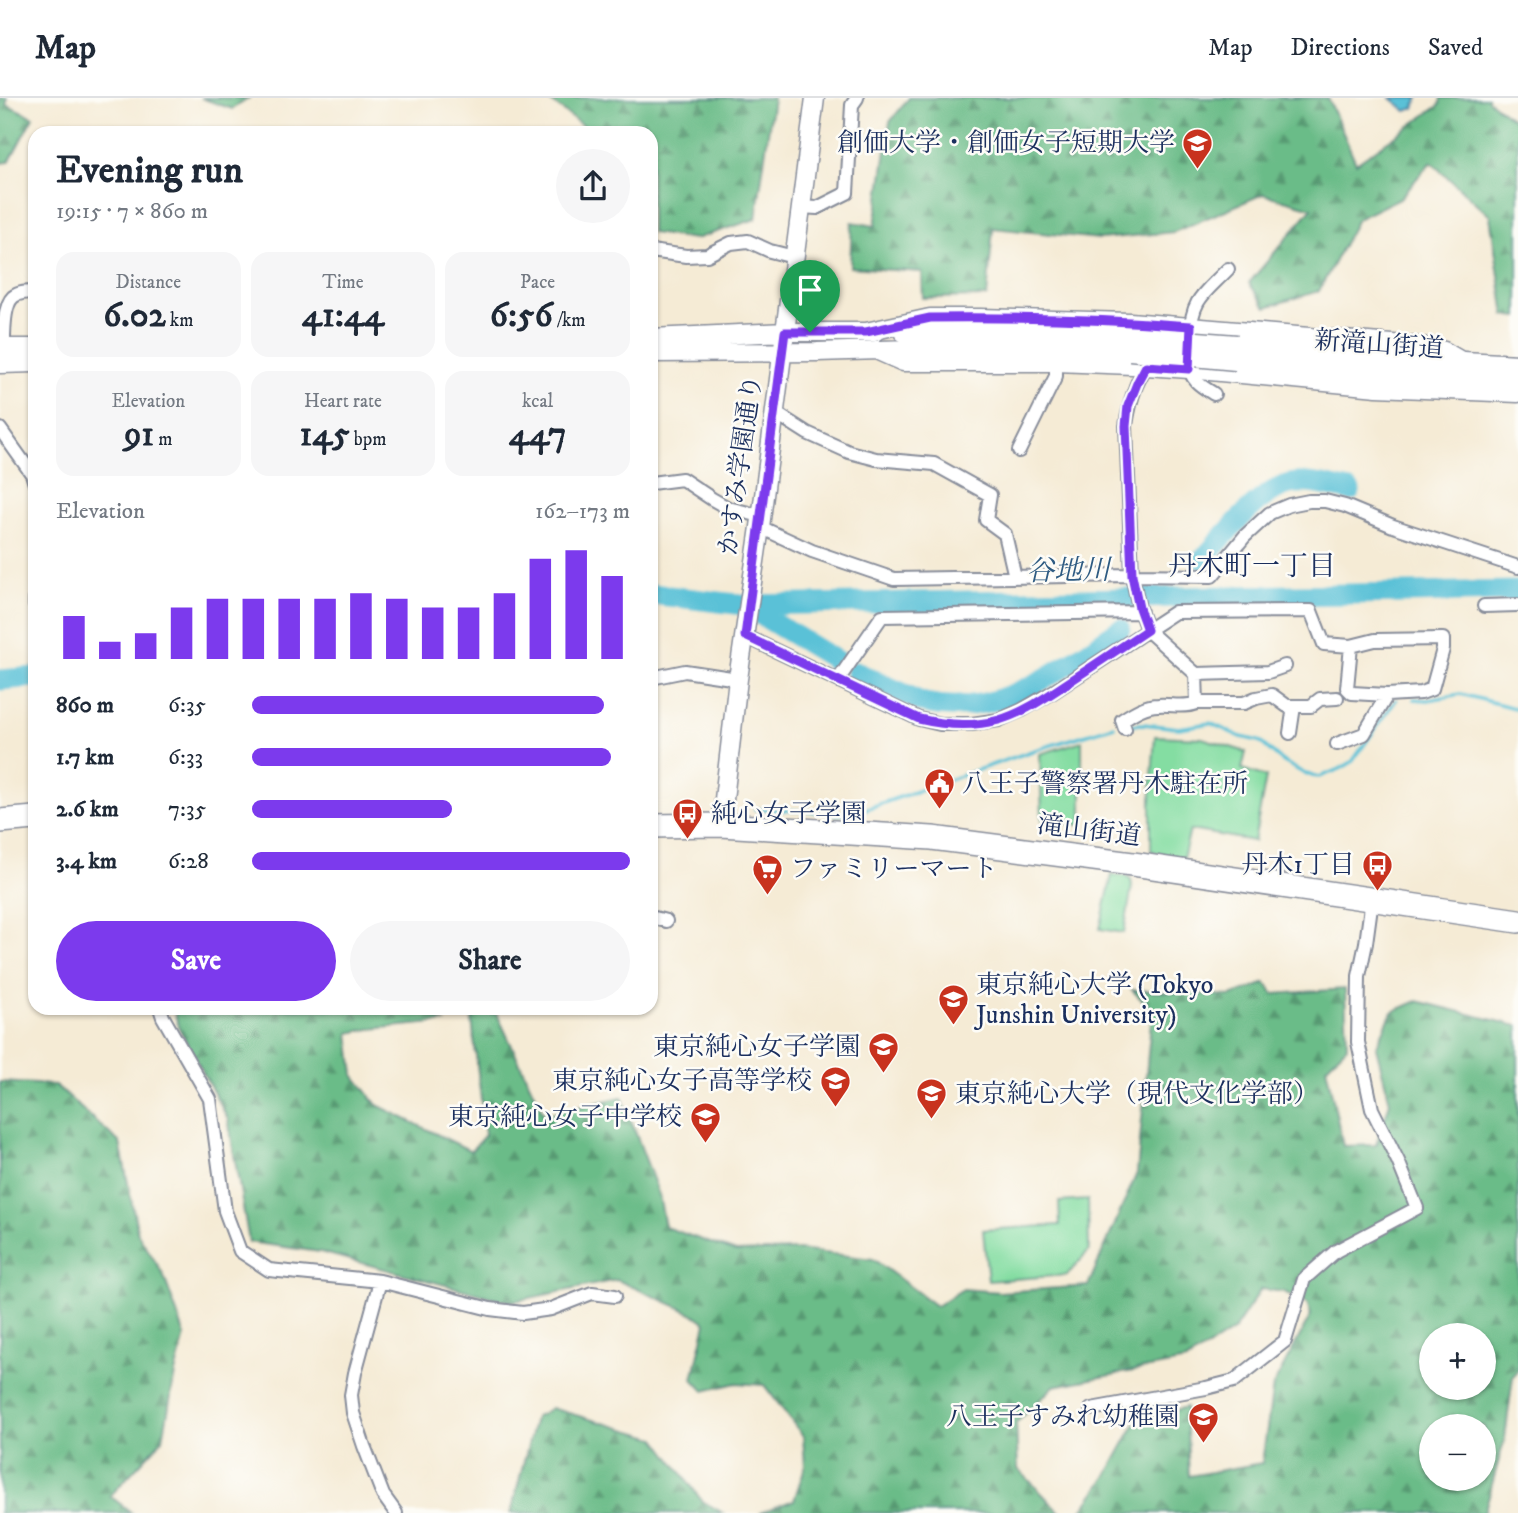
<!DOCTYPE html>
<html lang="en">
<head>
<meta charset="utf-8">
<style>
  :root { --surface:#fff; --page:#f6f6f7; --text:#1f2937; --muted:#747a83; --line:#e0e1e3; --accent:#7c3aed }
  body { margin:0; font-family:"IM FELL DW Pica","Noto Serif JP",serif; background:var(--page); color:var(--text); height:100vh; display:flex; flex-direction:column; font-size:26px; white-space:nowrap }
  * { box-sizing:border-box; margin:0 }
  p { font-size:23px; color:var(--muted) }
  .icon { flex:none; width:38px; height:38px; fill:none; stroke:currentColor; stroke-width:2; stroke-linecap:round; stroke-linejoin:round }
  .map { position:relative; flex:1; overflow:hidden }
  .panel { position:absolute; left:28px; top:28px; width:630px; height:889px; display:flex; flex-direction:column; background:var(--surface); border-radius:21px; box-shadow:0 2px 5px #0004 }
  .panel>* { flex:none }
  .tools { position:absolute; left:1419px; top:1225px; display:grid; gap:14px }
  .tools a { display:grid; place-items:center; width:77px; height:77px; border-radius:50%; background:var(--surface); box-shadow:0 2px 5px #0004; font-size:35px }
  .pin { position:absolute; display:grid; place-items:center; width:60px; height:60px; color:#fff; margin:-72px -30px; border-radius:50% 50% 50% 0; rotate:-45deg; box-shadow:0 0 7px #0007 }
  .pin .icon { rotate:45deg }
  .round { display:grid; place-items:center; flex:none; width:74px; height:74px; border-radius:37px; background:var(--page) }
  .summary { display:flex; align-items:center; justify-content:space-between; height:119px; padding:0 28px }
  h1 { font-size:38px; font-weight:700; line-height:52px }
  .stats { display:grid; grid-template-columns:repeat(3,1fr); gap:10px; height:119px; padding:7px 28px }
  .stats div { display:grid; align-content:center; border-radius:18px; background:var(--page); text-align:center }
  .stats b { font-size:35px; font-weight:700 }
  .stats small { font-size:19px; font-weight:400 }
  .stats p { font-size:19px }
  .chart { height:196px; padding:14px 28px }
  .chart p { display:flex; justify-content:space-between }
  .chart svg { width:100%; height:126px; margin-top:7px; stroke:var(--accent); stroke-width:6 }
  .button { display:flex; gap:14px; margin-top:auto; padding:14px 28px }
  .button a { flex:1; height:80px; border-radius:42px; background:var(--accent); color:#fff; font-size:28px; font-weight:700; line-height:80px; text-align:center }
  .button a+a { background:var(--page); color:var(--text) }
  ul { padding:0 28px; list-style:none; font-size:23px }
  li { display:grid; grid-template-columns:112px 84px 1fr; align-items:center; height:52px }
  li i { height:18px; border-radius:9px; background:var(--accent) }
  header { display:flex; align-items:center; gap:42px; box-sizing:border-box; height:98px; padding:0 35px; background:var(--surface); border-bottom:2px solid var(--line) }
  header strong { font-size:33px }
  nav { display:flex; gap:38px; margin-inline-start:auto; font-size:24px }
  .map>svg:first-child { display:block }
</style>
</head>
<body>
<header>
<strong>Map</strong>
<nav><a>Map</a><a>Directions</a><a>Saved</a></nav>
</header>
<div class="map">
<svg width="1518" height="1415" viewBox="0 0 1518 1415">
  <defs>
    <pattern id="forest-firs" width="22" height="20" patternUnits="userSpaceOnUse" patternTransform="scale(1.75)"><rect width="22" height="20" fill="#6bbc88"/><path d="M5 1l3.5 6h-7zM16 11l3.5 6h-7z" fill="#579972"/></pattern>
    <pattern id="water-ripples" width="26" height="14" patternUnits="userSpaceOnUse" patternTransform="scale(1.75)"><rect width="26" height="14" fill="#5ac1d7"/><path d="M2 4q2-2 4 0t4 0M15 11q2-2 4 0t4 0" fill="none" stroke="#4a9db2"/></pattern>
  </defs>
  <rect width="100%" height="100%" fill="#fdfcf7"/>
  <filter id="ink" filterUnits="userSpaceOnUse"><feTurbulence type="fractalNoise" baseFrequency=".0143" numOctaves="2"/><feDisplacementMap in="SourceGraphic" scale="14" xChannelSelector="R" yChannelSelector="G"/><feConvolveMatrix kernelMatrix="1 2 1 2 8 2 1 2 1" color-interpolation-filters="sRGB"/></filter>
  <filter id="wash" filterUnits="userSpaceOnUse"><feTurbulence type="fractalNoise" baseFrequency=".00686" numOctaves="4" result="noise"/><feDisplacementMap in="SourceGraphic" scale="28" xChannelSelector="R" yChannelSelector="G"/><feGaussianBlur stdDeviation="1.57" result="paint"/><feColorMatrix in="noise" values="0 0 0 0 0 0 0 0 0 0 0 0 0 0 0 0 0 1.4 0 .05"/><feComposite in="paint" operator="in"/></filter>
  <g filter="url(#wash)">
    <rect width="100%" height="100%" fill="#f5ebd5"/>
    <path fill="#84dda2" stroke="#508680" stroke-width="2" d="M 1155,638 L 1202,640 L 1246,654 L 1242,671 L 1266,679 L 1254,743 L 1190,732 L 1183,760 L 1151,753 L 1151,692 Z
      M 1082,643 L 1082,727 L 1042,722 L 1040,656 Z
      M 1112,777 L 1125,778 L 1131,782 L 1132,788 L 1124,835 L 1100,831 Z
      M 1088,1102 L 1089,1153 L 1067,1177 L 988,1183 L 983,1132 L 1060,1127 L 1059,1104 Z"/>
    <path fill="url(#forest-firs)" stroke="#437673" stroke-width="2" fill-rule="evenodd" d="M 0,0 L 7,0 L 6,6 L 33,19 L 9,64 L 0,65 Z
      M 201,0 L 249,0 L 232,11 Z
      M 546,0 L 773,0 L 756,121 L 695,141 L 651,135 L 651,35 L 592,35 Z
      M 909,0 L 1328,0 L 1356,65 L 1440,7 L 1441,0 L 1488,0 L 1488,2 L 1518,25 L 1518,219 L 1505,217 L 1490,118 L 1431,64 L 1400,100 L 1357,121 L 1319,193 L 1266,209 L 1249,185 L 1312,110 L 1263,96 L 1174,134 L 1100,141 L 993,130 L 987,199 L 923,200 L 922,174 L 850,169 L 852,124 L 875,128 L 890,24 Z
      M 1266,885 L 1274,896 L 1345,891 L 1347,948 L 1326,969 L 1343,1048 L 1376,1047 L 1390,1004 L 1376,949 L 1392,914 L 1417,903 L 1518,928 L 1518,1272 L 1513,1278 L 1505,1340 L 1484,1415 L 1080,1415 L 1106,1379 L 1137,1323 L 1186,1309 L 1189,1378 L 1262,1365 L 1273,1288 L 1311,1217 L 1307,1205 L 1284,1194 L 1261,1191 L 1234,1232 L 1186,1263 L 1054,1288 L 1016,1325 L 1018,1371 L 1061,1415 L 760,1415 L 794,1402 L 805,1369 L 803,1338 L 764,1287 L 736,1285 L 704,1293 L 693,1281 L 706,1225 L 692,1215 L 617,1182 L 510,1204 L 320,1154 L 249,1144 L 228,1021 L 179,930 L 173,910 L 424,911 L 444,924 L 370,931 L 349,935 L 354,977 L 377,1007 L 471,1053 L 485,1037 L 471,913 L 497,916 L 544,1017 L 622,999 L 659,1097 L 665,1129 L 736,1154 L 798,1152 L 873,1161 L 936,1208 L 963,1191 L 1000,1194 L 1088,1188 L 1137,1075 L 1152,912 L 1132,892 L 1231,898 ZM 1432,1237 L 1484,1237 L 1484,1290 L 1432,1290 ZM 1432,1328 L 1484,1328 L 1484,1381 L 1432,1381 Z
      M 0,984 L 55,987 L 120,1045 L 138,1136 L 163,1176 L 185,1238 L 175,1275 L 163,1341 L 110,1398 L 132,1415 L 0,1415 Z
      M 551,1310 L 656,1340 L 702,1403 L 723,1415 L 511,1415 L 535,1320 Z"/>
    <path fill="url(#water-ripples)" stroke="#3a789a" stroke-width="2" d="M 1391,0 L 1419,0 L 1414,10 L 1406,13 Z"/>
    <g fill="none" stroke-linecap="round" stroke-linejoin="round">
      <path stroke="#5ac1d7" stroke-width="3.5" d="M 1414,601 L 1428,602 L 1461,596 L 1518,611
        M 1128,627 L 1143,626 L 1179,630 L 1210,625 L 1241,639 L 1259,643 L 1282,663 L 1305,676 L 1320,679 L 1340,671 L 1352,664 L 1396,602
        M 755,711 L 810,713 L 839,716 L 860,713 L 1032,653 L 1114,628"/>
      <path stroke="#5ac1d7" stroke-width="21" d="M 1203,461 C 1225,438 1259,393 1290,386 C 1310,382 1331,389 1350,393
        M 651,496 L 745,507 L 1518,493
        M 746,508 L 837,563
        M 856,574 C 872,581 889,589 905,596 C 911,599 918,603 925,605 C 1001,622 1061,570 1120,531
        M 0,582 L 35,579"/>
    </g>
  </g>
  <g filter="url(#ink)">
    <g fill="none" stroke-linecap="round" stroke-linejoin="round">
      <defs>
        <path id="street" d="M 801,109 L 817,110 L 847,95 L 852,7 L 857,0
          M 651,153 L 686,158 L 707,157 L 731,145 L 748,143 L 770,153 L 794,159
          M 1190,237 C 1192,200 1204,196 1228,171
          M 4,250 C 4,238 3,208 13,199 C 19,194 27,194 35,194
          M 1189,266 C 1190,282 1201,288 1214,296
          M 774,314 L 807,335 L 849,354 L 876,361 L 934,366 L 990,397 L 986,422 L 1005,436 L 1015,479
          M 0,331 L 32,376 L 35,386
          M 1019,353 L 1056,278 L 1056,264
          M 651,385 L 682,381 L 712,401 L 728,410 L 761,418
          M 760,429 L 812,453 L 894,481 L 1132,477 L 1212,478 L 1245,438 L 1270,415 L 1289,407 L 1309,403 L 1325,403 L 1345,408 L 1393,428 L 1518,469
          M 35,502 L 35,507
          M 1484,508 L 1518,507
          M 745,538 L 919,621 L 940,626 L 972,626 L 999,622 L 1022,612 L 1053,594 L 1175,514 L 1311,513 L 1324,546 L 1351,548 L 1375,542 L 1443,541 L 1443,551 L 1432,591 L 1421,595 L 1387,597 L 1364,636 L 1337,646
          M 1351,548 L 1347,590 L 1352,595 L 1387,597
          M 1196,576 L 1268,574 L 1285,568
          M 651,580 L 685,573 L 738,581
          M 838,582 L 882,518 L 1141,514
          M 1197,605 L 1244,605 L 1256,600 L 1272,597 L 1287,608 L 1311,608 L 1320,601 L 1337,600
          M 1125,631 L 1122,622 C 1133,615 1145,607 1158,607 C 1172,606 1184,610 1197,605 L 1196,576 L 1147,532 L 1139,510 L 1132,477 L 1126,328 C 1128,313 1131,301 1136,288 C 1140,278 1146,271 1146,261
          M 1290,635 L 1294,608
          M 651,819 L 666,823
          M 160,910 L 163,919 L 210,1001 L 225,1113 L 240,1153 L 269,1172 L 380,1183 L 490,1211 L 523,1215 L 551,1211 L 592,1195 L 615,1198
          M 380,1183 L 355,1275 L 351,1297 L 353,1315 L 364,1348 L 383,1397 L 396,1415
          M 1091,1311 L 1206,1290 L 1234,1283 L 1285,1243 L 1304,1181 L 1336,1153 L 1417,1110 L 1398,1063 L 1372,1011 L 1358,944 L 1359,878 L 1366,845 L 1372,801"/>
        <path id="secondary" d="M 866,234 L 930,220 L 980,220 L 1130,224 L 1428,249 L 1444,253 L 1463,264
          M 903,234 L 1130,238
          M 651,240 L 785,234 L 875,234
          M 1237,246 L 1337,256 L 1518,266
          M 0,250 L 35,250
          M 876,252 L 903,264 L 1056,264 L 1132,267 L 1189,271 L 1377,289 L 1518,295
          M 651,255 L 817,254 L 943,250 L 1130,253
          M 1236,263 L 1343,273 L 1518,281
          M 0,266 L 35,265
          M 721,727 L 738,581 L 760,429 L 815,0"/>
        <path id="highway" d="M 0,723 L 35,720
          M 651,728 L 721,727 L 932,740 L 1140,767 L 1518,823"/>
      </defs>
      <use href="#street" stroke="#888d9a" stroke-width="16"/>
      <use href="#secondary" stroke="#888d9a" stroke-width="21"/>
      <use href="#highway" stroke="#888d9a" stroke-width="26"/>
      <use href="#street" stroke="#fff" stroke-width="12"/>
      <use href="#secondary" stroke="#fff" stroke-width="18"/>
      <use href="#highway" stroke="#fff" stroke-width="23"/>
      <defs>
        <path id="secondary-bridge" d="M 1130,238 L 1237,246
          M 1130,253 L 1236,263"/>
      </defs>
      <use href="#secondary-bridge" stroke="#888d9a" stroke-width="21" stroke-linecap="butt"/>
      <use href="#secondary-bridge" stroke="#fff" stroke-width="18"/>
    </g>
  </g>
  <g fill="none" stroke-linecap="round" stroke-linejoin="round" filter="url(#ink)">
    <defs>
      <path id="route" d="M 930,220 C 1017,219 1104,221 1191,228 L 1189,271 L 1146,268 L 1138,283 L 1128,308 L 1126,328 L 1132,477 L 1139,510 L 1147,532 C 1123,548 1099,564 1075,580 C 1051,596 1026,614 999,622 C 973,629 944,627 919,621 L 745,538 L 785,234 L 866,234 Z"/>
    </defs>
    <use href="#route" stroke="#fff" stroke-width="14"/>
    <use href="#route" stroke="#7c3aed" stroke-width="9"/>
  </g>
  <defs>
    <symbol id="university-pin" viewBox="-11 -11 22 30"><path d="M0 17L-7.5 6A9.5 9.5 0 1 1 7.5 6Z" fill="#c8321e" stroke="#fdfcf7"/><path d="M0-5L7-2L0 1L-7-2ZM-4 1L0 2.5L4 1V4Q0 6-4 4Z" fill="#fff"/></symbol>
    <symbol id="civic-pin" viewBox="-11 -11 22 30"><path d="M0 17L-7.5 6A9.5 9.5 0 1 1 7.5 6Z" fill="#c8321e" stroke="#fdfcf7"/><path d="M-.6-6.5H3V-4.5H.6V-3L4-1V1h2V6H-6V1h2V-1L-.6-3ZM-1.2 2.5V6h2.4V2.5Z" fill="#fff"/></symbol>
    <symbol id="bus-pin" viewBox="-11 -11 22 30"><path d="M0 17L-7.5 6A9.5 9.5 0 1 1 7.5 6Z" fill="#c8321e" stroke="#fdfcf7"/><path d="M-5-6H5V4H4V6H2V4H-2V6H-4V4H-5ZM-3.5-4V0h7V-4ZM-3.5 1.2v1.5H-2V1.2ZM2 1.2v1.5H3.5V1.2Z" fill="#fff"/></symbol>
    <symbol id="supermarket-pin" viewBox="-11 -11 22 30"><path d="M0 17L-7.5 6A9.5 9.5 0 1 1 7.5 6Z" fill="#c8321e" stroke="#fdfcf7"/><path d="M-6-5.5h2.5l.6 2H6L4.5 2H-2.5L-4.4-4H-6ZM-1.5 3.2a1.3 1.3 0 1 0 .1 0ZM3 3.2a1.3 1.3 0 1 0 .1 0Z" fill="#fff"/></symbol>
    <symbol id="school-pin" viewBox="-11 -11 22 30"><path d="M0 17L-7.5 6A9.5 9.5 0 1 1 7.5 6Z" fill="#c8321e" stroke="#fdfcf7"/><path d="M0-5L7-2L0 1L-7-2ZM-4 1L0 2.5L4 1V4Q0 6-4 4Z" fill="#fff"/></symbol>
  </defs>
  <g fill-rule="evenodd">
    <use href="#university-pin" x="1180" y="28" width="35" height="47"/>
    <use href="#civic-pin" x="922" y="668" width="35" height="47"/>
    <use href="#bus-pin" x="670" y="698" width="35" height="47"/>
    <use href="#bus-pin" x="1360" y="750" width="35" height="47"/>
    <use href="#supermarket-pin" x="750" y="754" width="35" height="47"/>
    <use href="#university-pin" x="936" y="884" width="35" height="47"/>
    <use href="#school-pin" x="866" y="932" width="35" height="47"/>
    <use href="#school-pin" x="818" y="966" width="35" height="47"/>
    <use href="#university-pin" x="914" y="978" width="35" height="47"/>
    <use href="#school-pin" x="688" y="1002" width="35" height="47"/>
    <use href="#school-pin" x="1186" y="1302" width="35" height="47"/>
  </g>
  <g text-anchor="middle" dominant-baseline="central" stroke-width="5" stroke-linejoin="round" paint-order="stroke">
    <g font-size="26" fill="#1b2f5e" stroke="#fdfcf7" text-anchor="end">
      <text x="1175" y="45">創価大学・創価女子短期大学</text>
      <text x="962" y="686" text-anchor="start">八王子警察署丹木駐在所</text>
      <text x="711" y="716" text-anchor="start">純心女子学園</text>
      <text x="1355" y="767">丹木1丁目</text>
      <text x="790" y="771" text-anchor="start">ファミリーマート</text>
      <text x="976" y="887" text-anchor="start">東京純心大学 (Tokyo<tspan x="976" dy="30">Junshin University)</tspan></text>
      <text x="861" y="949">東京純心女子学園</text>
      <text x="812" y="983">東京純心女子高等学校</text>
      <text x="955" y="996" text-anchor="start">東京純心大学（現代文化学部）</text>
      <text x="682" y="1019">東京純心女子中学校</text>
      <text x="1180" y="1319">八王子すみれ幼稚園</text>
    </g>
    <g font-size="26" fill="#1b2f5e" stroke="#fdfcf7">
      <text transform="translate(1379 247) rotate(4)">新滝山街道</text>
      <text transform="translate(741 367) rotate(-82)">かすみ学園通り</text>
      <text transform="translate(1089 733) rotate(7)">滝山街道</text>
    </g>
    <g font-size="28" fill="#1b2f5e" stroke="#fdfcf7">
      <text x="1252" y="468">丹木町一丁目</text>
    </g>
    <g font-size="28" font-style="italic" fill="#2e5b82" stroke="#fdfcf7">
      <text transform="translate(1068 473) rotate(-1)">谷地川</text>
    </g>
  </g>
</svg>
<div class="tools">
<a>+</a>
<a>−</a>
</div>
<div class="pin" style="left:810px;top:234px;background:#1e9e55"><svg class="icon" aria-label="arrive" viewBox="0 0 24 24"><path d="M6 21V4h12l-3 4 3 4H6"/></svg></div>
<section class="panel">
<div class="summary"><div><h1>Evening run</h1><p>19:15 · 7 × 860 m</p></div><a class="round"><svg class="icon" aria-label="share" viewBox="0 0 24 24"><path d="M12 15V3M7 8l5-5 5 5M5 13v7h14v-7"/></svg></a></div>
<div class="stats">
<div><p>Distance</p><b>6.02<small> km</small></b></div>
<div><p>Time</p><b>41:44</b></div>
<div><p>Pace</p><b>6:56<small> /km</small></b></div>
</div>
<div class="stats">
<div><p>Elevation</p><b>91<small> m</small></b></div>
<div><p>Heart rate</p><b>145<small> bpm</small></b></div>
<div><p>kcal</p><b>447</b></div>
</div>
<div class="chart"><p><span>Elevation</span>162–173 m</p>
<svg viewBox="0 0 160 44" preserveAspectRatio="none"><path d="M5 44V29M15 44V38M25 44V35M35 44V26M45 44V23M55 44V23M65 44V23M75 44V23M85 44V21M95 44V23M105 44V26M115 44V26M125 44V21M135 44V9M145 44V6M155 44V15"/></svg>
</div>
<ul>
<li><b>860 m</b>6:35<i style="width:93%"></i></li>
<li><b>1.7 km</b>6:33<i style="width:95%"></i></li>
<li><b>2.6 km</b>7:35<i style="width:53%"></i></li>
<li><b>3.4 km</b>6:28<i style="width:100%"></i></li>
</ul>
<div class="button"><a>Save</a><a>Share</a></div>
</section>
</div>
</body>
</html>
